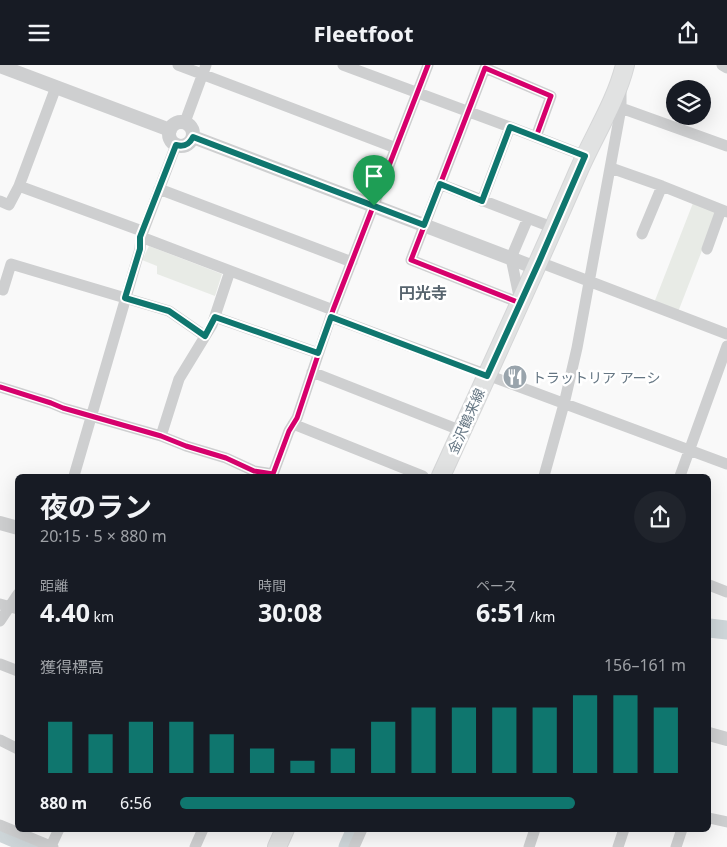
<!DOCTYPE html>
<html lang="ja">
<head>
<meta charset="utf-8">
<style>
  :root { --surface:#171b24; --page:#20242c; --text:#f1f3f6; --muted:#9ea1a6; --accent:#0f766e }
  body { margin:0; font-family:"Noto Sans","Noto Sans JP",sans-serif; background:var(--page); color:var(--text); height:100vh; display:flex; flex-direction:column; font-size:19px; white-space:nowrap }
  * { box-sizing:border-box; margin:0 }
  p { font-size:16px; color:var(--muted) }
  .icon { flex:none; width:28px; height:28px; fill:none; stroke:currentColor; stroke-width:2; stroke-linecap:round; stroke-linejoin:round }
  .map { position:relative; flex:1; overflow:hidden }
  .details { position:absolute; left:15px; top:409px; width:696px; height:358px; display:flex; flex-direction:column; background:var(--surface); border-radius:8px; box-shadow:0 5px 20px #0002 }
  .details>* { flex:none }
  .tools { position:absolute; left:666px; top:15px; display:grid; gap:10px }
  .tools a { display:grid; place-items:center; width:45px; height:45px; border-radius:50%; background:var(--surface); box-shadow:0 5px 20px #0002; font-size:25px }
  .pin { position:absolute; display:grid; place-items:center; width:42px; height:42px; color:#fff; margin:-51px -21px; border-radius:50% 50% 50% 0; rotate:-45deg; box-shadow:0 0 5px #0007 }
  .pin .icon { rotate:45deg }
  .round { display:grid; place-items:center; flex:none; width:52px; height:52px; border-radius:26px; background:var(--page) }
  .overview { display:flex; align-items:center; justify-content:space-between; height:85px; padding:0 25px }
  h1 { font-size:28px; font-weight:700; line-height:38px }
  .stats { display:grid; grid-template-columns:repeat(3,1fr); gap:8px; height:85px; padding:5px 25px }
  .stats div { display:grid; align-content:center }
  .stats b { font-size:25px; font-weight:700 }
  .stats small { font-size:14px; font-weight:400 }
  .stats p { font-size:14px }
  .chart { height:140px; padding:10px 25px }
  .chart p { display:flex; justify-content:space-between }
  .chart svg { width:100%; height:90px; margin-top:5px; stroke:var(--accent); stroke-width:6 }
  ul { padding:0 25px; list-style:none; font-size:16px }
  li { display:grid; grid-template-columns:80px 60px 1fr; align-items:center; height:38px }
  li i { height:12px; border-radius:6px; background:var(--accent) }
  header { display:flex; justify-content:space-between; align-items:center; height:65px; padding:0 25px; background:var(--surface); font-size:22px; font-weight:700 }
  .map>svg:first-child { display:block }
</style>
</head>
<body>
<header><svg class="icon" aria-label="menu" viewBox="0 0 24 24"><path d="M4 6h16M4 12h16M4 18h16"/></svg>Fleetfoot<svg class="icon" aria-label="share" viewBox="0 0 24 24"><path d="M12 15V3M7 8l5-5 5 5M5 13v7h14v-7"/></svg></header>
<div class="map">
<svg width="727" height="782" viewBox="0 0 727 782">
  <rect width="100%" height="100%" fill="#f9f9f9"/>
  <path fill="#e8ebe6" d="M 693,138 L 717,147 L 678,247 L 654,238 Z
    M 149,181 L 222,209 L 215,231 L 157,209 L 157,201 L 142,195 Z"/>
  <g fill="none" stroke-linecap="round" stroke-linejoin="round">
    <path stroke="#ced6d9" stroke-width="19" d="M 709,563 L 727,565
      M 0,767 L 36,782
      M 348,782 L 356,764"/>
    <defs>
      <path id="primary" d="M 441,411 C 487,310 534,209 578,107 C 593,72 616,37 625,0
        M 277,782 L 285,764"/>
    </defs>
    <use href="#primary" stroke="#d5d6d7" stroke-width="20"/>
    <path stroke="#cecfd0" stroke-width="11" d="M 178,0 L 396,83
      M 343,0 L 510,62
      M 722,0 L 727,3
      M 621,43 L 727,81
      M 185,57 L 206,0
      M 611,103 L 662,121 L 727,147
      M 440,119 L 554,163
      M 19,121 L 56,22
      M 159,124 L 352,197
      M 0,136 L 9,140 L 19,121 L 142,166
      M 482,136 L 510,62 L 536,72
      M 642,169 L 662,121
      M 141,172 L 333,245
      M 707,184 L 721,145
      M 539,197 L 727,269
      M 0,224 L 3,225 L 11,199 L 169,246 L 205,271
      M 520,236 L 511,193 L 528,153
      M 520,238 L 411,195 L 485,3 L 551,31 L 536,72 L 585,91
      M 215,252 L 318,288
      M 331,252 L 727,399
      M 312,307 L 462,366
      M 0,322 L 51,338 L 63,343 L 161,371 L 186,381 L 226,393 L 254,406 L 273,409 L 289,366 L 297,353 L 333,245 L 428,0
      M 293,359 L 423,411
      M 161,371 L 179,314 L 212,260 L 230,206
      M 74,411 L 140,184 L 141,172 L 176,80
      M 544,411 L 564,339 L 577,283 L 621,43 L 621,23
      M 680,411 L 727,281
      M 709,520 L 727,527
      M 0,539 L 18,544
      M 0,556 L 18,529
      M 0,599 L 18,606
      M 0,675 L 18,684
      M 709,753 L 727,757
      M 0,760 L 53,782
      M 51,781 L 59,764
      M 195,782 L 203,764
      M 354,782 L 362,764
      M 529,782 L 535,764
      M 618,782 L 624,764
      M 676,782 L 682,764"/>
    <path stroke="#cecfd0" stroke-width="14" d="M 0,1 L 170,65
      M169 69a12 12 0 1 1 24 0a12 12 0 1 1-24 0Z
      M 193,72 L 536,203
      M 0,458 L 18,463
      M 709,669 L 727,674"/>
    <use href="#primary" stroke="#e1e2e2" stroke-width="18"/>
    <defs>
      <path id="cycleway" d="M 520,238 L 411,195 L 485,3 L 551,31 L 536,72 L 585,91
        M 0,322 L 51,338 L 63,343 L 161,371 L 186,381 L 226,393 L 254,406 L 273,409 L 289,366 L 297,353 L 333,245 L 428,0"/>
    </defs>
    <use href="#cycleway" stroke="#fff" stroke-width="8"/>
    <use href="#cycleway" stroke="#d6006c" stroke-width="5"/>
  </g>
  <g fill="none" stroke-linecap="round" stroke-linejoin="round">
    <defs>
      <path id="route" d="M 510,62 L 585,91 L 539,197 L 487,311 L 331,252 L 318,288 L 215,252 L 205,271 L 169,246 L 125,233 L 140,184 L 140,172 L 176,80 C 184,82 189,80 193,72 L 424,160 L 440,119 L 482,136 Z"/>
    </defs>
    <use href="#route" stroke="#fff" stroke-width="10"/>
    <use href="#route" stroke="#0f766e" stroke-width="6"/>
  </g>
  <defs>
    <symbol id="restaurant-disc" viewBox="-11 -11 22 22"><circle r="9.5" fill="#99a4ac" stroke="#fff"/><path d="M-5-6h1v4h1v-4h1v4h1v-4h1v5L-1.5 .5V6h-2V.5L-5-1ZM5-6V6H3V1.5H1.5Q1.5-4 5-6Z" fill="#fff"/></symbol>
  </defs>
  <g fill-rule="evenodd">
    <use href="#restaurant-disc" x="501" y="298" width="28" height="28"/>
  </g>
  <g text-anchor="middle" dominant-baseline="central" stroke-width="5" stroke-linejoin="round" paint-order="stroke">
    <g font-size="14" fill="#657683" stroke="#fff" text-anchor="start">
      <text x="532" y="312">トラットリア アーシ</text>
    </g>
    <g font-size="14" fill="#657683" stroke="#fff">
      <text transform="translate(466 356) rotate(-66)">金沢鶴来線</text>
    </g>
    <g font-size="16" font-weight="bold" fill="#57646e" stroke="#fff">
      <text x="423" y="228">円光寺</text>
    </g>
  </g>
</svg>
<div class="tools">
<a><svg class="icon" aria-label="layers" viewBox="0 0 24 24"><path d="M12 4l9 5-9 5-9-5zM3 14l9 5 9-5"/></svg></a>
</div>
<div class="pin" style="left:374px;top:141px;background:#1e9e55"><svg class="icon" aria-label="arrive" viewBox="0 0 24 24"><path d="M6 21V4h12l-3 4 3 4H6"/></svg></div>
<section class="details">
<div class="overview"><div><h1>夜のラン</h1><p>20:15 · 5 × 880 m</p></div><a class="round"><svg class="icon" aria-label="share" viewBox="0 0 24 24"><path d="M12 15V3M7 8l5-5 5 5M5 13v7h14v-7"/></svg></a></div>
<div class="stats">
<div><p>距離</p><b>4.40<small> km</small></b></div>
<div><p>時間</p><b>30:08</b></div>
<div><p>ペース</p><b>6:51<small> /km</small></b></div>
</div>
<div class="chart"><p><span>獲得標高</span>156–161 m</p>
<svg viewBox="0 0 160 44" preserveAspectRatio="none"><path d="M5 44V19M15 44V25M25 44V19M35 44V19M45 44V25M55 44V32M65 44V38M75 44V32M85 44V19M95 44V12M105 44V12M115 44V12M125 44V12M135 44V6M145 44V6M155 44V12"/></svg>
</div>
<ul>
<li><b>880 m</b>6:56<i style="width:78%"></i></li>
</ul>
</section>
</div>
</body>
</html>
